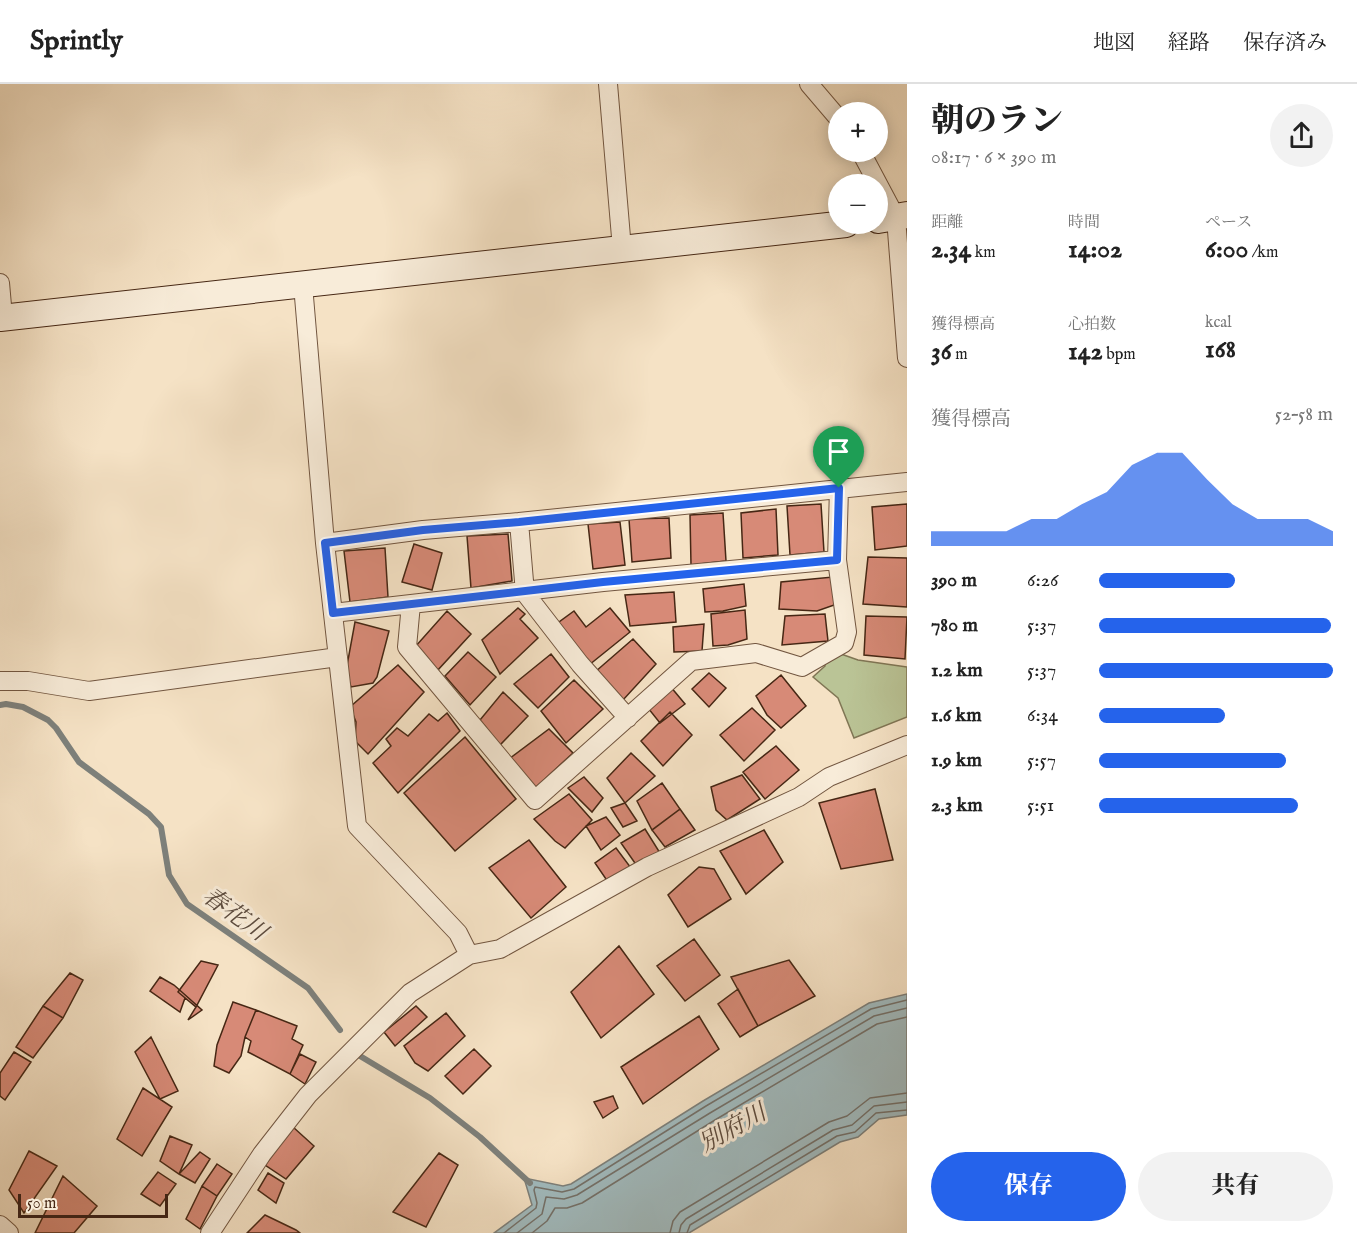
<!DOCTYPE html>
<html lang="ja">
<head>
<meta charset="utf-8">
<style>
  :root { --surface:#fff; --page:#f2f2f2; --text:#222; --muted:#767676; --line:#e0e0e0; --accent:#2563eb }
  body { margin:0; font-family:"IM FELL English","Noto Serif JP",serif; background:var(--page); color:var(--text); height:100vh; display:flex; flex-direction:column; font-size:22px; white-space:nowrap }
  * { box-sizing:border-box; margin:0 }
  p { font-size:20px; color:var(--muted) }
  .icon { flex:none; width:33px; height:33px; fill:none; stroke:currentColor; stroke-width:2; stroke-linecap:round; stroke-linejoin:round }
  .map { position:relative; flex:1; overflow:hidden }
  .side { display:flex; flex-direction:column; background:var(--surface); width:450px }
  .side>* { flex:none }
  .controls { position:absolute; left:828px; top:18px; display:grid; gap:12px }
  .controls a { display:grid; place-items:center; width:60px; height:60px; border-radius:50%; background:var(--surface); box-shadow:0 3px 15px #0003; font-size:30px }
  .scale { position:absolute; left:18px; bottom:15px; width:150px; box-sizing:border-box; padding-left:6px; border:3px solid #462714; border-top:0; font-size:16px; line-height:21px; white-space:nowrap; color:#462714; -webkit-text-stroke:4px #f8ecd9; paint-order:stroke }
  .pin { position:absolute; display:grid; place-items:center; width:51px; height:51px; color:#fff; margin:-62px -26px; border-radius:50% 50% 50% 0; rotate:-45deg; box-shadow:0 0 6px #0007 }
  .pin .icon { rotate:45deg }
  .round { display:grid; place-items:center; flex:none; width:63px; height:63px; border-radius:32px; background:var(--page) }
  .overview { display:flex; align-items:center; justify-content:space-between; height:102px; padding:0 24px }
  h1 { font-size:33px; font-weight:800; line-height:45px }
  .metrics { display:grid; grid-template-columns:repeat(3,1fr); gap:9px; height:102px; padding:6px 24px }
  .metrics div { display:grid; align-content:center }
  .metrics b { font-size:26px; font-weight:800 }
  .metrics small { font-size:16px; font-weight:400 }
  .metrics p { font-size:16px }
  .chart { height:168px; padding:12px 24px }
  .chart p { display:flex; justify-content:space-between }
  .chart svg { width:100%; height:108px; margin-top:6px; fill:var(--accent); opacity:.7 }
  .primary-button { display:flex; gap:12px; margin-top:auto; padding:12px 24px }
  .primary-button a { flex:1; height:69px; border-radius:36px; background:var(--accent); color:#fff; font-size:24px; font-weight:800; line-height:69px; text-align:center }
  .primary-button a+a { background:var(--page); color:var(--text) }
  ul { padding:0 24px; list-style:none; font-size:20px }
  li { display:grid; grid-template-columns:96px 72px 1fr; align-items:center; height:45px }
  li i { height:15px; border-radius:8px; background:var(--accent) }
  header { display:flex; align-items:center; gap:36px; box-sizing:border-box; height:84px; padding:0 30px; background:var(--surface); border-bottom:2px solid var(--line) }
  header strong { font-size:28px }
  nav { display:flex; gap:33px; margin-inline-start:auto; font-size:21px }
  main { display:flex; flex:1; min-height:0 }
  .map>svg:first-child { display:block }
</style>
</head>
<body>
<header>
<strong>Sprintly</strong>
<nav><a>地図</a><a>経路</a><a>保存済み</a></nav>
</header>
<main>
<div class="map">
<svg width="907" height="1149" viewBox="0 0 907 1149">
  <rect width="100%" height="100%" fill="#f5e2c5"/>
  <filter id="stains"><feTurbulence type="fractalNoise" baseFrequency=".00333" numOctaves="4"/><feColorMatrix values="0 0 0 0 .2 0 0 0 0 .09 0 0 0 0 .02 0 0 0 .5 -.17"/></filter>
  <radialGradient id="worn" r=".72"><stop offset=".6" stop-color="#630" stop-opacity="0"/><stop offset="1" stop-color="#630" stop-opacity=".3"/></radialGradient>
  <path fill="#bac496" stroke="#807655" stroke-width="1.5" d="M 841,570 L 858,576 L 907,583 L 907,633 L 854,654 L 838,614 L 813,593 L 825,582 L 823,572 Z"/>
  <path fill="#a1bbbf" stroke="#7d807b" stroke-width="1.5" d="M 907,910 L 907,1031 L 879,1035 L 858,1053 L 840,1058 L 689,1149 L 494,1149 L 532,1121 L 524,1094 L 563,1102 L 571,1100 L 703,1017 L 869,919 Z"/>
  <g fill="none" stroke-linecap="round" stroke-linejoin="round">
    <path stroke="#74716a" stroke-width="1.5" d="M 504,1149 L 536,1124 L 537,1119 L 534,1106 L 535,1103 L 562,1108 L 574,1105 L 706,1022 L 871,925 L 907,916
      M 517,1149 L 542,1130 L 546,1113 L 564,1115 L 577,1111 L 710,1029 L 874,932 L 907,924
      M 532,1149 L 547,1137 L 555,1124 L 567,1124 L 582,1119 L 715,1036 L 877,940 L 907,933
      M 670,1149 L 673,1137 L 680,1128 L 829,1038 L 847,1032 L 870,1014 L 907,1009
      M 679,1149 L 681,1141 L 686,1135 L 833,1046 L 852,1041 L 874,1022 L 907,1018
      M 687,1149 L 690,1141 L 837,1052 L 855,1048 L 876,1029 L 907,1026"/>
    <path stroke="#7d807b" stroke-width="6" d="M 0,621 L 6,620 L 23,623 L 48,636 L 56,644 L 79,678 L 149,730 L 161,743 L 169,791 L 187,820 L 308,904 L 340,946
      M 360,972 L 430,1014 L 480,1053 L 530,1099"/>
  </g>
  <path fill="#d78a77" stroke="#462714" stroke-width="1.5" d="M 821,420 L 824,468 L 790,471 L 787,422 Z
    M 907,420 L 907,462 L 875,466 L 872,423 Z
    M 776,425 L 778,471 L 743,474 L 741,429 Z
    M 723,429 L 726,477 L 691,481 L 690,431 Z
    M 669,434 L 671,474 L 632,478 L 629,435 Z
    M 620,438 L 625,481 L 593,485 L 588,440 Z
    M 508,450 L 512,497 L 471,504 L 467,452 Z
    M 414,460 L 442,469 L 432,506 L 402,498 Z
    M 385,464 L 388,513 L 350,518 L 344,467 Z
    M 868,473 L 907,474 L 907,523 L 863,520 Z
    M 833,493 L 837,520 L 817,527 L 779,525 L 781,498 Z
    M 744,500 L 746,522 L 723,527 L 705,528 L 703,505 Z
    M 674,508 L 676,538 L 630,542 L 625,511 Z
    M 518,524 L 525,530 L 520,535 L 538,554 L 500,590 L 482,556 Z
    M 610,524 L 630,548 L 589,581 L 555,541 L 574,527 L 586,543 Z
    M 745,526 L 747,555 L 728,561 L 713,562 L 711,530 Z
    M 447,527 L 471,550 L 436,588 L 415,563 Z
    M 825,530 L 828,557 L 782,561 L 785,532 Z
    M 866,532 L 907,533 L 905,575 L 864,571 Z
    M 355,538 L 389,547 L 377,593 L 373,599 L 351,603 L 346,587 Z
    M 704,540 L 702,567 L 674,568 L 673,543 Z
    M 633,555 L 656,580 L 623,616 L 595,588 Z
    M 468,568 L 496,593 L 470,621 L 445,592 Z
    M 551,570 L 569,593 L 538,624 L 514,600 Z
    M 398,581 L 424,608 L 368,670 L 355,657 L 356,638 L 350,623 Z
    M 709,589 L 726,604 L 709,623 L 692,605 Z
    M 781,591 L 806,622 L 781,644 L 767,631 L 756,612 Z
    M 574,596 L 603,625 L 566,659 L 541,627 Z
    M 670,602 L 685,620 L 660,639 L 644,619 Z
    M 503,608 L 528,632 L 500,661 L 480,636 Z
    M 752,624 L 775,646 L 744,677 L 720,651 Z
    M 670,628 L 692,651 L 663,682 L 641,657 Z
    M 447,629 L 460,647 L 398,709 L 373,679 L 391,662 L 386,655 L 397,644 L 408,652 L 429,630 L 438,637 Z
    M 549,645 L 573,669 L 534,705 L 509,675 Z
    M 465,653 L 516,715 L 455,767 L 404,709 Z
    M 776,662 L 799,686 L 765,715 L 743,688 Z
    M 631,669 L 655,692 L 625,719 L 607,694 Z
    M 742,691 L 760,715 L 727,736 L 716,726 L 711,703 Z
    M 584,693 L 603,714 L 592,728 L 568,704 Z
    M 662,699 L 680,725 L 652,746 L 637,717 Z
    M 875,705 L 893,776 L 841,785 L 819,719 Z
    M 569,710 L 592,736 L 565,764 L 555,757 L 534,735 Z
    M 625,719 L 637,737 L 623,743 L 611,724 Z
    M 680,725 L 695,746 L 665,763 L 652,746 Z
    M 606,733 L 620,751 L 601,766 L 586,742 Z
    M 645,745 L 660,769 L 637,782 L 621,759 Z
    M 764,746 L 783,778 L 746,810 L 720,767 Z
    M 529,756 L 566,803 L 531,834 L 489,784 Z
    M 616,764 L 631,784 L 608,798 L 595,779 Z
    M 699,783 L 714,785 L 731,815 L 688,843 L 668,811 Z
    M 694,855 L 720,891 L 685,917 L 657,882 Z
    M 619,862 L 654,910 L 601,954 L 571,908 Z
    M 789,876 L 815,912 L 758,942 L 731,893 Z
    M 201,877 L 218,881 L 196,923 L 178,908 Z
    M 70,889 L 83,896 L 63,934 L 43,922 Z
    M 160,893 L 174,901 L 202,926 L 188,936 L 196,923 L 185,914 L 180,928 L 150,907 Z
    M 738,905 L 758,942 L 740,953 L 718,920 Z
    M 233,918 L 256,926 L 245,953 L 241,972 L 229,989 L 214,982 L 217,961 Z
    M 43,922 L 63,934 L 33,974 L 16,963 Z
    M 416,922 L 427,933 L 395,962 L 384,948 Z
    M 256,926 L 297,942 L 292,955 L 303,961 L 290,990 L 248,968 L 251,957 L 245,953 Z
    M 446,929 L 465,952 L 428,987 L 415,979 L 404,962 Z
    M 699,932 L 719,965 L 643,1020 L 621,983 Z
    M 151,953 L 178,1007 L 160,1015 L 135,968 Z
    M 474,965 L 491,982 L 463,1010 L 445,992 Z
    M 14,968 L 31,978 L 5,1016 L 0,1012 L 0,989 Z
    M 300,970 L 316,978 L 305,1000 L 290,990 Z
    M 143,1004 L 172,1023 L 142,1072 L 117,1055 Z
    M 613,1012 L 618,1024 L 603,1034 L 594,1018 Z
    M 293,1043 L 314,1062 L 286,1095 L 265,1081 Z
    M 170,1052 L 192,1061 L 179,1090 L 160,1077 Z
    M 29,1067 L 57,1082 L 24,1129 L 9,1106 Z
    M 200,1068 L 210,1075 L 195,1099 L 179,1090 Z
    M 439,1069 L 458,1081 L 426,1143 L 393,1128 Z
    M 217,1080 L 232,1090 L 217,1112 L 202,1102 Z
    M 158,1088 L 176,1100 L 160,1122 L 141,1110 Z
    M 268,1089 L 284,1099 L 276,1119 L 258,1106 Z
    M 63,1092 L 97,1122 L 74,1149 L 35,1149 Z
    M 202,1102 L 217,1112 L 200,1145 L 186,1135 Z
    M 265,1131 L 296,1146 L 300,1149 L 247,1149 Z"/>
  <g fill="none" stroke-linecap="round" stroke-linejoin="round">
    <defs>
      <path id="street" d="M 608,0 L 622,165
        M 809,0 L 838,34
        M 861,68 L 896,134 L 907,274
        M 0,199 L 3,233
        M 303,201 L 325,459 L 357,742 L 458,849 L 469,871
        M 519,438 L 525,509 L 580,580 L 628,634
        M 325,459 L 423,446 L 519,438 L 907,398
        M 411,520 L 407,563 L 535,716 L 691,577 L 756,569 L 802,583 L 844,559 L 847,548 L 837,476 L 839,404
        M 333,529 L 603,498 L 837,476
        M 0,597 L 28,597 L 89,607 L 338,573
        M 0,1141 L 9,1149
        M 210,1149 L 262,1070 L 308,1011 L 410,909 L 469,871 L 500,865 L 647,783 L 799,713 L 829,693 L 907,661"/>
      <path id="secondary" d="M 878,136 L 907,131
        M 0,234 L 846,140"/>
    </defs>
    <use href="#street" stroke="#725640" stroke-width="20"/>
    <use href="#secondary" stroke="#462714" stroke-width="28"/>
    <use href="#street" stroke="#f8ecd9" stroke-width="18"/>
    <use href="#secondary" stroke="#f8ecd9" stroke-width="26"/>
  </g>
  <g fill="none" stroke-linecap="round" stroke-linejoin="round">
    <defs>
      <path id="route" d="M 839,404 L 837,476 L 603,498 L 333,529 L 325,459 L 423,446 L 519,438 Z"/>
    </defs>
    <use href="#route" stroke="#fff" stroke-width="12"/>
    <use href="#route" stroke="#2563eb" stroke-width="8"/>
  </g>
  <g text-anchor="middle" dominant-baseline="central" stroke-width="6" stroke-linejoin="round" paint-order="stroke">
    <g font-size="24" font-style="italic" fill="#5d4c3f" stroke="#f8ecd9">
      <text transform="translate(234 831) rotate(36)">春花川</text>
      <text transform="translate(733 1045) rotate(-29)">別府川</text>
    </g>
  </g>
  <rect width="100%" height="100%" filter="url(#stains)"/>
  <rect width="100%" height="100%" fill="url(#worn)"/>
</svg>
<div class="controls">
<a>+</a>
<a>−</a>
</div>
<div class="scale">50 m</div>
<div class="pin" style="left:839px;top:404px;background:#1e9e55"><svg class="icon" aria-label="arrive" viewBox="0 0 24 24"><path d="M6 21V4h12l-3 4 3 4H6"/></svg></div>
</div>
<section class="side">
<div class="overview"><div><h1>朝のラン</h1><p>08:17 · 6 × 390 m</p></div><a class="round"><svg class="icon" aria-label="share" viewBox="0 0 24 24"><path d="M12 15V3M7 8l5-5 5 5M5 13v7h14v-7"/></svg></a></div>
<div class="metrics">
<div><p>距離</p><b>2.34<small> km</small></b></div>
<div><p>時間</p><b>14:02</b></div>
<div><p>ペース</p><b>6:00<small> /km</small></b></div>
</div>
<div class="metrics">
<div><p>獲得標高</p><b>36<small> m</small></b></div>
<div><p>心拍数</p><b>142<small> bpm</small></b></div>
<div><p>kcal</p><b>168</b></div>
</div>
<div class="chart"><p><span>獲得標高</span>52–58 m</p>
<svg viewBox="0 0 160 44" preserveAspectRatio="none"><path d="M0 44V38L10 38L20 38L30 38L40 33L50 33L60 27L70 22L80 11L90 6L100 6L110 17L120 27L130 33L140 33L150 33L160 38V44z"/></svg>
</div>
<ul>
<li><b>390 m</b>6:26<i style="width:58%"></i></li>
<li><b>780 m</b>5:37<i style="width:99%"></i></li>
<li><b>1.2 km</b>5:37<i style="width:100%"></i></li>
<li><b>1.6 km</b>6:34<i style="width:54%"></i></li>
<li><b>1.9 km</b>5:57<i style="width:80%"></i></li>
<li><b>2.3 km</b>5:51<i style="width:85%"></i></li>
</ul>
<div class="primary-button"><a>保存</a><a>共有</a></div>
</section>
</main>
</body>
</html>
